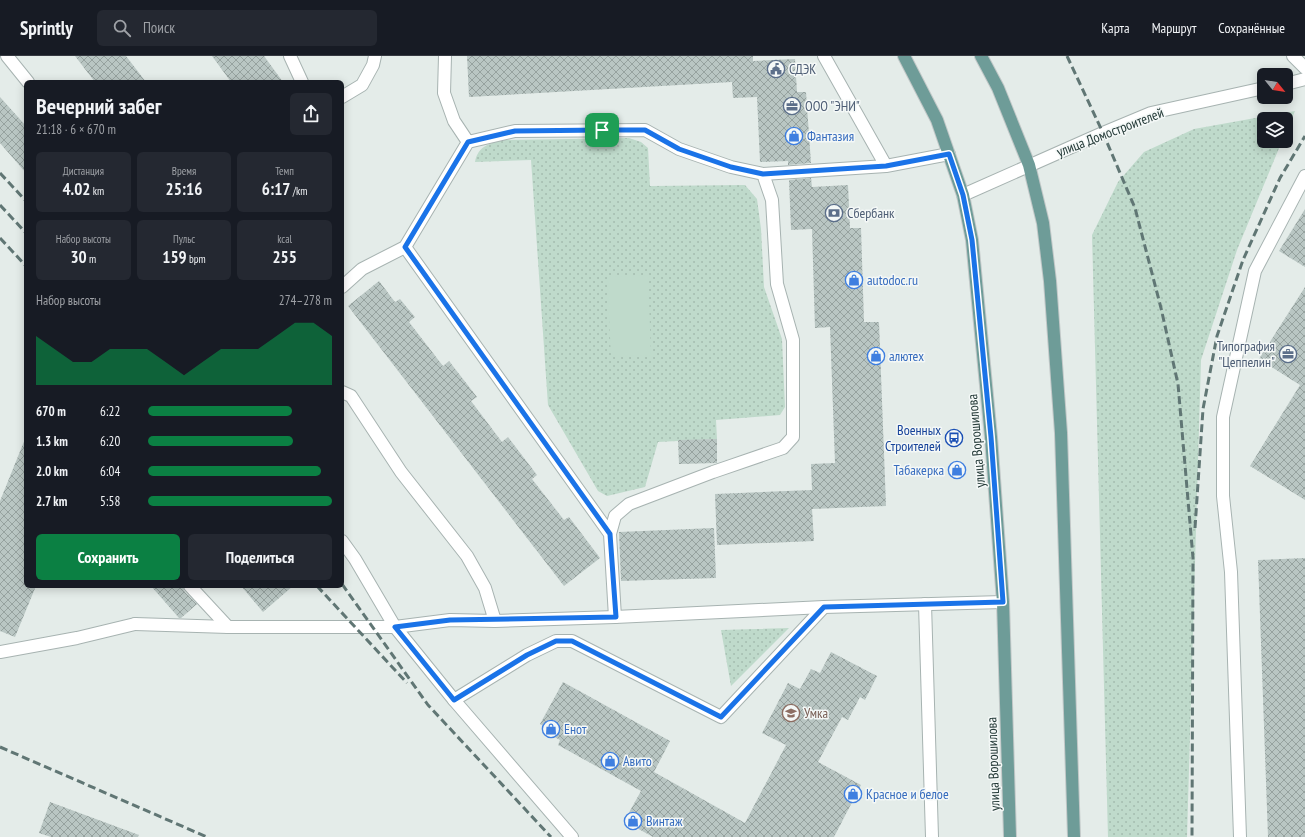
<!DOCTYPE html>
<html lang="ru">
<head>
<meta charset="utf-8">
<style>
  :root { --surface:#171b24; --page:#242831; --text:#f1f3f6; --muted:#9ea1a6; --line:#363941; --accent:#0b8043 }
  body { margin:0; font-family:"PT Sans Narrow",sans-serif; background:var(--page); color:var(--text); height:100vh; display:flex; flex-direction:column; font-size:15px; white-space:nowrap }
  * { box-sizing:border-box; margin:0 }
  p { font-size:13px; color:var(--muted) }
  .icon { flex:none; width:22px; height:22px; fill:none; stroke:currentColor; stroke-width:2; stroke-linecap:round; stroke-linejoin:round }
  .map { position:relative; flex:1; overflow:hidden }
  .panel { position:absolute; left:24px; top:24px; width:320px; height:508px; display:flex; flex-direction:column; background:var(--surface); border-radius:6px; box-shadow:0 2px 10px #0003 }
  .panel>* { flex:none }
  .needle { width:26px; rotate:120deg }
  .buttons { position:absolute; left:1257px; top:12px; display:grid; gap:8px }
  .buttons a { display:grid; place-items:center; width:36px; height:36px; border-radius:6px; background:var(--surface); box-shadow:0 2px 10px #0003; font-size:20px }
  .pin { position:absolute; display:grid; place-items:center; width:34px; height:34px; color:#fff; margin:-17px; border-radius:8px; box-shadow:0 2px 6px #0006 }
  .round { display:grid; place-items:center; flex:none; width:42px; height:42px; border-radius:6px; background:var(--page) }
  .overview { display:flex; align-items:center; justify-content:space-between; height:68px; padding:0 12px }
  h1 { font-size:22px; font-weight:800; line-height:30px }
  .stats { display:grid; grid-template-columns:repeat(3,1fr); gap:6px; height:68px; padding:4px 12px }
  .stats div { display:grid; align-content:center; border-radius:6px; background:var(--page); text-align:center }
  .stats b { font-size:17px; font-weight:800 }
  .stats small { font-size:11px; font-weight:400 }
  .stats p { font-size:11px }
  .chart { height:112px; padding:8px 12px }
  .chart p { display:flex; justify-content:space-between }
  .chart svg { width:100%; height:72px; margin-top:4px; fill:var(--accent); opacity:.7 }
  .action { display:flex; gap:8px; margin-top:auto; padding:8px 12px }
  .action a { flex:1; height:46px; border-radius:6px; background:var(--accent); color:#fff; font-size:16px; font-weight:800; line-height:46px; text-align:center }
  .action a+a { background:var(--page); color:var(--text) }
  ul { padding:0 12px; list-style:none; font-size:13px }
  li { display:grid; grid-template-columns:64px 48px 1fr; align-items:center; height:30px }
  li i { height:10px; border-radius:5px; background:var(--accent) }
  header { display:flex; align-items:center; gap:24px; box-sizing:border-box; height:56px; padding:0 20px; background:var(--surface); border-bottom:1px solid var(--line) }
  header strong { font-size:19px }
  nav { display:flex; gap:22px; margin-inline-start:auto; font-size:14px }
  .search { width:280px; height:36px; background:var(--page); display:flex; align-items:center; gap:10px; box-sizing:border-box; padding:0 14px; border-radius:6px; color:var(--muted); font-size:15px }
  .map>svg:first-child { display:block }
</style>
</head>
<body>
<header>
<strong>Sprintly</strong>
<div class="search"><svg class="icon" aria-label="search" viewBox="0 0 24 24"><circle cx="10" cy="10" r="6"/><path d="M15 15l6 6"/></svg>Поиск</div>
<nav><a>Карта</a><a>Маршрут</a><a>Сохранённые</a></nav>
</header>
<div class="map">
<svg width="1305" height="781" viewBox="0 0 1305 781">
  <defs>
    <pattern id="green-dots" width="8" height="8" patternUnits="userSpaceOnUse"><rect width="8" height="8" fill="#bfdacb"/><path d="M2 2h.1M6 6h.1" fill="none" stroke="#a4bcaf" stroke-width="1.8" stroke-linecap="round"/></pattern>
    <pattern id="building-cross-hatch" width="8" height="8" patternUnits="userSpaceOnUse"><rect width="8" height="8" fill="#b9c6c3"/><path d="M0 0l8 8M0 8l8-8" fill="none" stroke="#96a29f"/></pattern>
  </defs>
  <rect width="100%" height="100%" fill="#e4ece9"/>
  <path fill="url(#green-dots)" d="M 1295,55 L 1286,76 L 1286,63 L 1264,63 L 1264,85 L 1282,85 L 1237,194 L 1201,304 L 1187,781 L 1108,781 L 1092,179 L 1118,126 L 1144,96 L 1194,73 Z
    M 629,82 L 641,86 L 648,92 L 650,130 L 745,129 L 757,143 L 761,173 L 764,231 L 782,283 L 785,351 L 780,359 L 716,364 L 717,383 L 658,386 L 645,431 L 607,440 L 598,435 L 548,349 L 531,104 L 475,106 C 478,89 491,87 505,84 Z
    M 789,572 L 731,630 L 721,574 Z"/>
  <path fill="#bfdacb" d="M 648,219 L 651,299 L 611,301 L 607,221 Z"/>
  <path fill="url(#building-cross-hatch)" d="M 75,0 L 126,0 L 146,26 L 95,26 Z
    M 212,0 L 264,0 L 283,26 L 231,26 Z
    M 467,0 L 753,0 L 753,5 L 795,3 L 797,36 L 806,36 L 811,107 L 788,109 L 788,105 L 760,106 L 757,41 L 733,42 L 732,26 L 469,41 Z
    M 0,41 L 26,70 L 26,117 L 0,87 Z
    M 811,122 L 812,131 L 848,129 L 850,172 L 861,172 L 864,266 L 879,266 L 886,450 L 812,453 L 814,485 L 717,489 L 715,438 L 812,434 L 811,408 L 835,407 L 830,271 L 815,272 L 812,173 L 791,174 L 789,124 Z
    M 1305,153 L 1305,211 L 1279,195 Z
    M 379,225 L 395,246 L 400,243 L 409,254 L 415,261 L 409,266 L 443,310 L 449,305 L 477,341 L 471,345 L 502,386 L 508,381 L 537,419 L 532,423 L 564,464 L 569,461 L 600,502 L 564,530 L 348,250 Z
    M 1305,231 L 1305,444 L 1250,410 L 1300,329 L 1259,303 Z
    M 25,383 L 26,530 L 36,530 L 15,581 L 0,575 L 0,445 Z
    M 717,383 L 717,407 L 679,408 L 678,384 Z
    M 714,472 L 716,522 L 621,525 L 619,476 Z
    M 1305,502 L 1305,781 L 1268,781 L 1258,504 Z
    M 151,530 L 183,530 L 184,535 L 197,548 L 181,562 L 179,562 Z
    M 241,530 L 293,530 L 263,556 Z
    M 831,596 L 877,620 L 865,644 L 860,641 L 848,664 L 842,661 L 818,706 L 861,729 L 834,781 L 653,781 L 635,771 L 637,767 L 626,762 L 641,735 L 558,689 L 560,684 L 549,678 L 551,674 L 540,668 L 563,626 L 670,685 L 654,716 L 745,767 L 786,689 L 762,677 L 788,627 L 800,633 L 811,613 L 820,617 Z
    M 50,746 L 139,779 L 138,781 L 51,781 L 39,777 Z"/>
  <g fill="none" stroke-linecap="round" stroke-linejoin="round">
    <defs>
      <path id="service" d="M 290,0 L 302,26
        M 445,0 L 444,37 L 454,65 L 468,86
        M 824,0 L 886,110
        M 342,41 L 362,29 L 373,9 L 375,0
        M 405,191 L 610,478
        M 342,231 L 362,213 L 405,191 L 468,86 L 515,75 L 645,74 L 679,93 L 731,111 L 763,118 L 886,110 L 949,98
        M 342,485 L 355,503 L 395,571
        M 190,530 L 228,571
        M 925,548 L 932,781
        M 615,561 L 610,478 L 615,460 L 629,448 L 713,416 L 783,392 L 793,381 L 793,284 L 777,228 L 772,144 L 763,118
        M 0,596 L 77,582 L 135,568
        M 454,644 L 527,599 L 556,585 L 572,585 L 721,661 L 824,551
        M 1240,781 L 1231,516 L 1223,440 L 1223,361 L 1255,215 L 1305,120"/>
      <path id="minor" d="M 7,0 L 28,26
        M 342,336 L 351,340 L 401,416 L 467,500 L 485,532 L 495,565
        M 135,568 L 228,571 L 395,571 L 454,644 L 572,781
        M 395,571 L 450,564 L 495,565 L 615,561 L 824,551 L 1003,546"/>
      <path id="tertiary" d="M 1293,0 L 1305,12
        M 1286,28 L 1305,23
        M 963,139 L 1103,77 L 1151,57 L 1264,32"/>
      <path id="primary" d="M 904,0 L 937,64 L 963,139 L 972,184 L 991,381 L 1003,546 L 1010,781
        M 981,0 L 998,32 L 1029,109 L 1043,167 L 1050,225 L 1061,377 L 1074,781"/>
    </defs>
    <use href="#service" stroke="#a7b3b1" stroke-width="14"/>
    <use href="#minor" stroke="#a7b3b1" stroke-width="14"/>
    <use href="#tertiary" stroke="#a7b3b1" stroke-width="14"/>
    <use href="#primary" stroke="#c2c8c8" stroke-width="14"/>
    <use href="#service" stroke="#fff" stroke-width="12"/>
    <use href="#minor" stroke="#fff" stroke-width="12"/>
    <use href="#tertiary" stroke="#fff" stroke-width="12"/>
    <use href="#primary" stroke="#6e9c98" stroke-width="12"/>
    <path stroke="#607674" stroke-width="3" stroke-dasharray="8 4" stroke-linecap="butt" d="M 1067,0 L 1103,77 L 1135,152 L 1161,252 L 1178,328 L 1193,502 L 1192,781
      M 0,117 L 26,145
      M 0,149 L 26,177
      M 0,182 L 26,210
      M 1195,472 L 1203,353 L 1217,280 L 1243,204 L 1280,122 L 1305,80
      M 342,528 L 428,649 L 551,781
      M 317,530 L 407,627
      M 0,691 L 207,781"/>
  </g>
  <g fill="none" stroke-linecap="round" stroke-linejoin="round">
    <defs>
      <path id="route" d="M 602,74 L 645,74 L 679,93 L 731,111 L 763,118 L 886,110 L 949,98 L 963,139 L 972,184 L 991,381 L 1003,546 L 824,551 L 721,661 L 572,585 L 556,585 L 527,599 L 454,644 L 395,571 L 450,564 L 616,561 L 610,478 L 405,191 L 468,86 L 515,75 Z"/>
    </defs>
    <use href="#route" stroke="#fff" stroke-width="8"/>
    <use href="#route" stroke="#1a73e8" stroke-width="5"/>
  </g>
  <defs>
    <symbol id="civic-ring" viewBox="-11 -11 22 22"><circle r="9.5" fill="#f4f8f7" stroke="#5c6f8a" stroke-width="1.5"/><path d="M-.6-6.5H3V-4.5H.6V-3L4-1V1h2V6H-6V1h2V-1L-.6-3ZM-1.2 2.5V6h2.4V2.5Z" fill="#5c6f8a"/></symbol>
    <symbol id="office-ring" viewBox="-11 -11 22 22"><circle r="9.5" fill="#f4f8f7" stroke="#5c6f8a" stroke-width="1.5"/><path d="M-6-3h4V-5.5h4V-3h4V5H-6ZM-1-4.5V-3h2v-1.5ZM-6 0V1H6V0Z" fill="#5c6f8a"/></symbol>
    <symbol id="shop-ring" viewBox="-11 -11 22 22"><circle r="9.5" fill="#f4f8f7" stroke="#3f7fe0" stroke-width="1.5"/><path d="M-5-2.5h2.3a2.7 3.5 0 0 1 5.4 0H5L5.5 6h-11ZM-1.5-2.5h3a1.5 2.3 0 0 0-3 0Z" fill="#3f7fe0"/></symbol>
    <symbol id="bank-ring" viewBox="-11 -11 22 22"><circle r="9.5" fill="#f4f8f7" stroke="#5c6f8a" stroke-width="1.5"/><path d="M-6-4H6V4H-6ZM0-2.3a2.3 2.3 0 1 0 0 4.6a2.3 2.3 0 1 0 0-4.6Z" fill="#5c6f8a"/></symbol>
    <symbol id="bus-ring" viewBox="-11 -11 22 22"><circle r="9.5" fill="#f4f8f7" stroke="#1a4fb4" stroke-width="1.5"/><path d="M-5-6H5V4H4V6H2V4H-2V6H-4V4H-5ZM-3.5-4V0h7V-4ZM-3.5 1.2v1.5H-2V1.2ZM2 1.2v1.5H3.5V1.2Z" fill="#1a4fb4"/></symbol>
    <symbol id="school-ring" viewBox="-11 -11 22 22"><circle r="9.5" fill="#f4f8f7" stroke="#8d6e63" stroke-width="1.5"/><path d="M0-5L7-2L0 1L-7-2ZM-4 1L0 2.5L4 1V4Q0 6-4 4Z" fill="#8d6e63"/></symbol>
  </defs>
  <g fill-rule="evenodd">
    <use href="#civic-ring" x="766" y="3" width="20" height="20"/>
    <use href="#office-ring" x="782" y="40" width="20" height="20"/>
    <use href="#shop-ring" x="784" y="70" width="20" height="20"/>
    <use href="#bank-ring" x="824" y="147" width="20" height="20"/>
    <use href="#shop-ring" x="844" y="214" width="20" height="20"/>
    <use href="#office-ring" x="1278" y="288" width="20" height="20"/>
    <use href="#shop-ring" x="866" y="290" width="20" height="20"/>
    <use href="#bus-ring" x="944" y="372" width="20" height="20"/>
    <use href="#shop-ring" x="947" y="404" width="20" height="20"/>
    <use href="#school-ring" x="781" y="647" width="20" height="20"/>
    <use href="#shop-ring" x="541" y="663" width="20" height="20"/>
    <use href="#shop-ring" x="600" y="695" width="20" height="20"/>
    <use href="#shop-ring" x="843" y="728" width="20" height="20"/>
    <use href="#shop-ring" x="623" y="755" width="20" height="20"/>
  </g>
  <g text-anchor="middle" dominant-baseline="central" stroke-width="3" stroke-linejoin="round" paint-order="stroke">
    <g font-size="14" fill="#4e5e75" stroke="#f4f8f7" text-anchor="start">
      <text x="789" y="13">СДЭК</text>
      <text x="805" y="50">ООО "ЭНИ"</text>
      <text x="847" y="157">Сбербанк</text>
      <text x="1275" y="290" text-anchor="end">Типография<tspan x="1275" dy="16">"Цеппелин"</tspan></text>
    </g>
    <g font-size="14" fill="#253b39" stroke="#f4f8f7">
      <text transform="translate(1110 76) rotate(-21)">улица Домостроителей</text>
      <text transform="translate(976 385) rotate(-95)">улица Ворошилова</text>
      <text transform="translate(993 708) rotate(-92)">улица Ворошилова</text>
    </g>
    <g font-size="14" fill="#366cbe" stroke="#f4f8f7" text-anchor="start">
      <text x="807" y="80">Фантазия</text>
      <text x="867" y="224">autodoc.ru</text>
      <text x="889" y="300">алютех</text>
      <text x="944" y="414" text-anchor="end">Табакерка</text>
      <text x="564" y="673">Енот</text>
      <text x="623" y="705">Авито</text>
      <text x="866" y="738">Красное и белое</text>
      <text x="646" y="765">Винтаж</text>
    </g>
    <g font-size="14" fill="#164399" stroke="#f4f8f7" text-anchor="end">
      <text x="941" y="374">Военных<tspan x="941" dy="16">Строителей</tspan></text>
    </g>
    <g font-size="14" fill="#785e54" stroke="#f4f8f7" text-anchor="start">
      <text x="804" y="657">Умка</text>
    </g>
  </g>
</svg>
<div class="buttons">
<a><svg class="needle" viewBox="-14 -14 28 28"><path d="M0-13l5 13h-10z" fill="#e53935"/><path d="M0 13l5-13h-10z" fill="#9ea1a6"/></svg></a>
<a><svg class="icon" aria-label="layers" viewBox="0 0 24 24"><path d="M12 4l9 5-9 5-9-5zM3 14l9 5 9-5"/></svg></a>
</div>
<div class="pin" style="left:602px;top:74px;background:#1e9e55"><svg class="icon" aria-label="arrive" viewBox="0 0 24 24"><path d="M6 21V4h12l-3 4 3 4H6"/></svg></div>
<section class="panel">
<div class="overview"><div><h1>Вечерний забег</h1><p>21:18 · 6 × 670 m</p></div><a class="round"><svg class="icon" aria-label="share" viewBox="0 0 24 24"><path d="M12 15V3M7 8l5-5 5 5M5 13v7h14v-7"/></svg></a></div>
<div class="stats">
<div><p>Дистанция</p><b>4.02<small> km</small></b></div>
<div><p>Время</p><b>25:16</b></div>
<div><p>Темп</p><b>6:17<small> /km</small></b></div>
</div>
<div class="stats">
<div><p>Набор высоты</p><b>30<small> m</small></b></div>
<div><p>Пульс</p><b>159<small> bpm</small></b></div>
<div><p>kcal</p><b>255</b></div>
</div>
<div class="chart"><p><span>Набор высоты</span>274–278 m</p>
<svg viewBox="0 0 160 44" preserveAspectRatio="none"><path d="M0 44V14L10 22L20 30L30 30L40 22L50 22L60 22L70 30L80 38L90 30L100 22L110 22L120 22L130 14L140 6L150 6L160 14V44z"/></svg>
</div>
<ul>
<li><b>670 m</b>6:22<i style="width:78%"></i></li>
<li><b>1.3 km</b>6:20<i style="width:79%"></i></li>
<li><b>2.0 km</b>6:04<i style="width:94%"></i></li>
<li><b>2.7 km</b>5:58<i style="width:100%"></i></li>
</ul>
<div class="action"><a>Сохранить</a><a>Поделиться</a></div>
</section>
</div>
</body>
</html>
